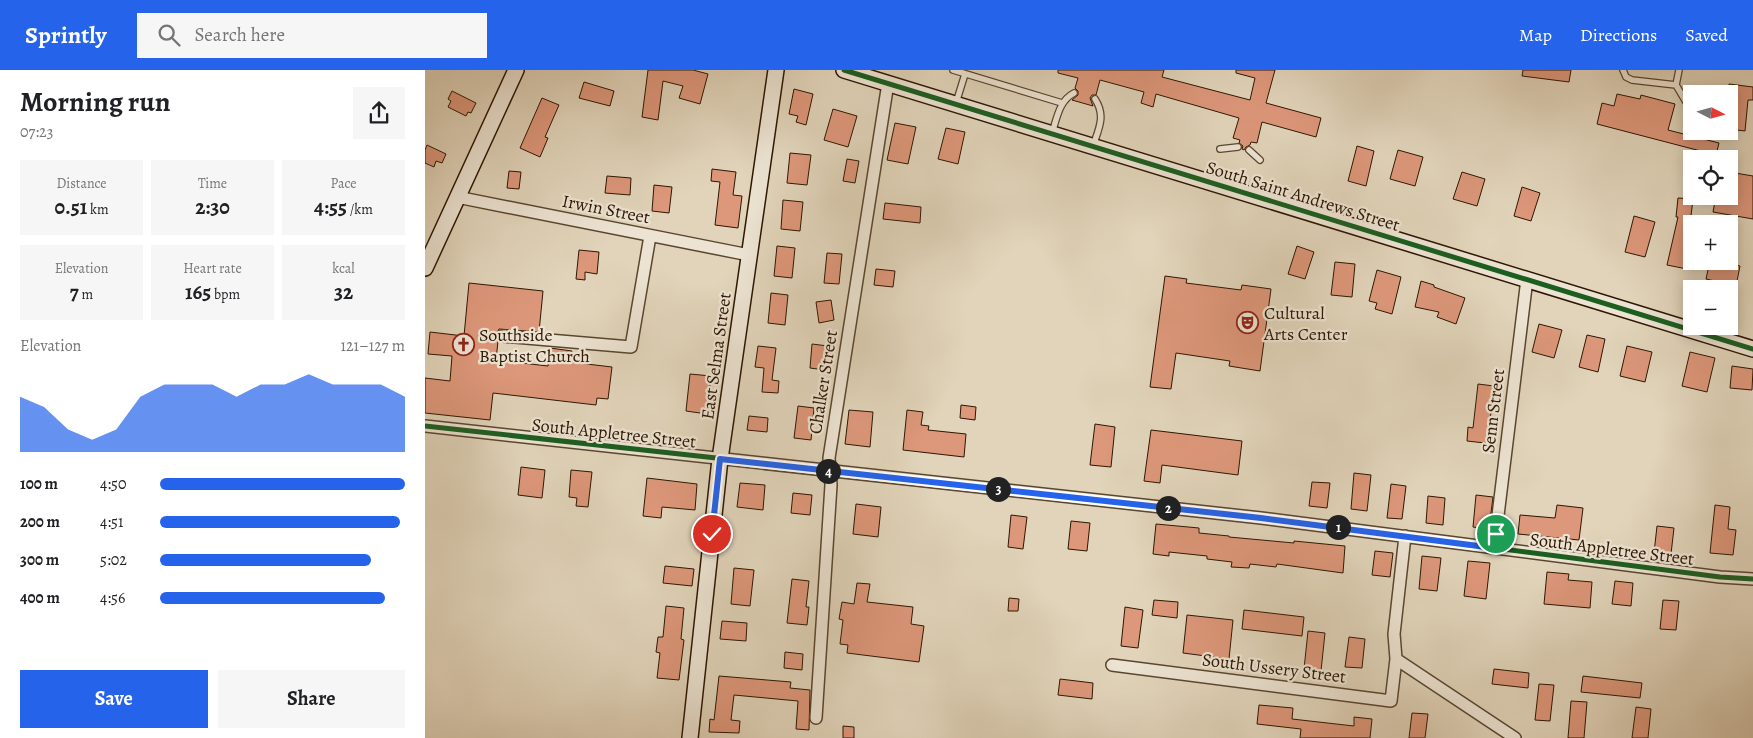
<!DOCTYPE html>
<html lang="en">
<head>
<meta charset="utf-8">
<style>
  :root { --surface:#fff; --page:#f6f6f6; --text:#202124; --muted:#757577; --accent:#2563eb }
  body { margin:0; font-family:Alegreya,serif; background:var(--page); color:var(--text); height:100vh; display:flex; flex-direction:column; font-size:19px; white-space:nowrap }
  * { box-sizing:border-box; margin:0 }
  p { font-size:16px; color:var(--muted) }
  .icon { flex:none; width:28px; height:28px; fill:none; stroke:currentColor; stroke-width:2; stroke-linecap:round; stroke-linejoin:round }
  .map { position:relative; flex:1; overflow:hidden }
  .drawer { display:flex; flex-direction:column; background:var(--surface); width:425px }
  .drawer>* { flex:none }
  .needle { width:32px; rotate:96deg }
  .buttons { position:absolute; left:1258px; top:15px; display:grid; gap:10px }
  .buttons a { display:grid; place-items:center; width:55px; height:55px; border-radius:0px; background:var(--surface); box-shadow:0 2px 12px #0003; font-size:25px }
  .pin { position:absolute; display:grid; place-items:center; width:42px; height:42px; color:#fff; margin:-21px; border:2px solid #fff; border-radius:50%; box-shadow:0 1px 5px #0007 }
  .km { position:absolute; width:25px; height:25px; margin:-12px; border-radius:50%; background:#222; color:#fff; font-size:14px; line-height:25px; text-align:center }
  .round { display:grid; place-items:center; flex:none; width:52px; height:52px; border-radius:0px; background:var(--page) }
  .headline { display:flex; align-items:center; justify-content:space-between; height:85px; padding:0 20px }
  h1 { font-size:28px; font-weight:700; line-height:38px }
  .figures { display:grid; grid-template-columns:repeat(3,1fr); gap:8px; height:85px; padding:5px 20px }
  .figures div { display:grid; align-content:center; border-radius:0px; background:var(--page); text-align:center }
  .figures b { font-size:21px; font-weight:700 }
  .figures small { font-size:14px; font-weight:400 }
  .figures p { font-size:14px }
  .chart { height:140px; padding:10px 20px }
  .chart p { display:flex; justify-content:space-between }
  .chart svg { width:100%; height:90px; margin-top:5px; fill:var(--accent); opacity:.7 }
  .button { display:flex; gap:10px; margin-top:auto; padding:10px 20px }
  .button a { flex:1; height:58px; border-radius:0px; background:var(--accent); color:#fff; font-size:20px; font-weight:700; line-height:58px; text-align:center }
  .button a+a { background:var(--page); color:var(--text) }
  ul { padding:0 20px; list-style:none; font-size:16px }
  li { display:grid; grid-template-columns:80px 60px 1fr; align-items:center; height:38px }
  li i { height:12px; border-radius:6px; background:var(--accent) }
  header { display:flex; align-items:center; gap:30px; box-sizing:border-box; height:70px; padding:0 25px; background:var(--accent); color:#fff }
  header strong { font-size:24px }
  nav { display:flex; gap:28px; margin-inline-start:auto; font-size:18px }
  .search { width:350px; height:45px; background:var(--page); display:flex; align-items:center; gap:12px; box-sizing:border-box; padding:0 18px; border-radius:0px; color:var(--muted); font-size:19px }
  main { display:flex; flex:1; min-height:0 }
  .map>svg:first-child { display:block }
</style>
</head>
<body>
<header>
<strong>Sprintly</strong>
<div class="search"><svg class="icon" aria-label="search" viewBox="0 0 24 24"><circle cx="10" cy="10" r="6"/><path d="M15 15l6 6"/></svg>Search here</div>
<nav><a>Map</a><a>Directions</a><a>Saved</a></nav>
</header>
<main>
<section class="drawer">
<div class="headline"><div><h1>Morning run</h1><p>07:23</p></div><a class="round"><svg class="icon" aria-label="share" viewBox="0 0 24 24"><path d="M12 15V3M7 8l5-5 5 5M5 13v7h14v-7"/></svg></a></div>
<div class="figures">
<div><p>Distance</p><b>0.51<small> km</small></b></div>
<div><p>Time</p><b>2:30</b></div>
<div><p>Pace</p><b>4:55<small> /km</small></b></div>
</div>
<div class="figures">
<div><p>Elevation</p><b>7<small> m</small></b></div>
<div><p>Heart rate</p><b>165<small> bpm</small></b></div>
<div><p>kcal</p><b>32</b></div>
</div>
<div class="chart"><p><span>Elevation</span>121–127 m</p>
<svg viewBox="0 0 160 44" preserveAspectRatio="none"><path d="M0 44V17L10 22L20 33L30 38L40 33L50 17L60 11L70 11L80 11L90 17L100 11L110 11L120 6L130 11L140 11L150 11L160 17V44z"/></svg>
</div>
<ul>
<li><b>100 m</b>4:50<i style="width:100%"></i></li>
<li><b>200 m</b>4:51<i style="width:98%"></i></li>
<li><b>300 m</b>5:02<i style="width:86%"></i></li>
<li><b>400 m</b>4:56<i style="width:92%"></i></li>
</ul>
<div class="button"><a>Save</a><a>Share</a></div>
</section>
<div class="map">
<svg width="1328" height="668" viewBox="0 0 1328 668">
  <rect width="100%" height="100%" fill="#e1d4ba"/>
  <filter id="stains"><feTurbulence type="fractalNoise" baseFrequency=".004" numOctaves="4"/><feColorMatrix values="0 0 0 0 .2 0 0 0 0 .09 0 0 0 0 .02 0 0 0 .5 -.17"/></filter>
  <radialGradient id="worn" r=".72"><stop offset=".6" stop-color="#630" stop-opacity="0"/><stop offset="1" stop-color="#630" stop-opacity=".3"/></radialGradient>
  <path fill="#dd977a" stroke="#2d1601" d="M 223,0 L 268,0 L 283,4 L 275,34 L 254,28 L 258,16 L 238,11 L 233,50 L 217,47 Z
    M 633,0 L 739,0 L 737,7 L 825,30 L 830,8 L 811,3 L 811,0 L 850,0 L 841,33 L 896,48 L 891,67 L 837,52 L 832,73 L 826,72 L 825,75 L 821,77 L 819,80 L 817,79 L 818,76 L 814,73 L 815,70 L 808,68 L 814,48 L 731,24 L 728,37 L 716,33 L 719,22 L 675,10 L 671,25 L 667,25 L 665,28 L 668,36 L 647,30 L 653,25 L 653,21 L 650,18 L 653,8 L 633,3 Z
    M 1098,0 L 1146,0 L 1144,12 L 1097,6 Z
    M 159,12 L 189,21 L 185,36 L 154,28 Z
    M 1304,14 L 1328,17 L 1328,30 L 1323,30 L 1320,61 L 1304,59 Z
    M 369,19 L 388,24 L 381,55 L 371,52 L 373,46 L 364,44 Z
    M 27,21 L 51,33 L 46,43 L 43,42 L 41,46 L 23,37 L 26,31 L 23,29 Z
    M 1192,24 L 1215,29 L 1216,25 L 1250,34 L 1243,60 L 1294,73 L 1291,85 L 1172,54 L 1177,33 L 1189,36 Z
    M 117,28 L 134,35 L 120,67 L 123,68 L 115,87 L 95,78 Z
    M 408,39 L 432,46 L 423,77 L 399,70 Z
    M 470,53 L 491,57 L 483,94 L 462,90 Z
    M 521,58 L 540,62 L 533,94 L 513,89 Z
    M 2,75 L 21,84 L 17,93 L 11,91 L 9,97 L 0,93 L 0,80 Z
    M 932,76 L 949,81 L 941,116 L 923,111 Z
    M 973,80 L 998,87 L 990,116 L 965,109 Z
    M 365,83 L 386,85 L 382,115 L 362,113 Z
    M 422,89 L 434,91 L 430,113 L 418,111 Z
    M 287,99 L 311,102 L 308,125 L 317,126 L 313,158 L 290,155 L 295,112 L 286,111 Z
    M 84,101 L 96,102 L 94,119 L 82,118 Z
    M 1037,102 L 1060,109 L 1052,136 L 1028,129 Z
    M 1304,102 L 1328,106 L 1328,149 L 1288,142 L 1291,126 L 1304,126 Z
    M 182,106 L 206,108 L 205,125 L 180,123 Z
    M 229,115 L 247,117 L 244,143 L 227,141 Z
    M 1097,117 L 1115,123 L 1106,151 L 1089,146 Z
    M 1253,128 L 1268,129 L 1264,163 L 1266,163 L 1266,182 L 1262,199 L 1242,195 L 1253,147 L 1251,147 Z
    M 358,130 L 378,132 L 375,161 L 356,159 Z
    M 460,133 L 496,137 L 495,153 L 458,149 Z
    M 1209,146 L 1230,152 L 1220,187 L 1200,182 Z
    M 352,176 L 370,178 L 367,208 L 349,206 Z
    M 872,176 L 889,182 L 880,209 L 863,204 Z
    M 154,180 L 174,182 L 172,204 L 160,202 L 160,210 L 151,209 Z
    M 402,183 L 417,184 L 414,214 L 399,213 Z
    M 1285,191 L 1302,191 L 1302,193 L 1315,196 L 1311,216 L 1281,209 Z
    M 910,192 L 930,194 L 927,227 L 906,225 Z
    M 451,199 L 470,201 L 468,217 L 449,215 Z
    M 952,200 L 976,207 L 967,244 L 950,239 L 952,233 L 944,231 Z
    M 740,206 L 762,209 L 761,213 L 816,220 L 817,215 L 846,219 L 835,301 L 804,296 L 805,291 L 751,283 L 746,319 L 725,317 Z
    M 996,211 L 1009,215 L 1009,217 L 1040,228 L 1031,254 L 1012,247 L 1014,242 L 990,237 Z
    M 44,213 L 118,221 L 114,262 L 74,259 L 71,265 L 73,271 L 71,290 L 123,296 L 125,278 L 147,281 L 145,292 L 187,297 L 183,329 L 172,328 L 171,335 L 68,323 L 65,350 L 0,343 L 0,308 L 25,311 L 27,286 L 3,284 L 5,262 L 39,266 Z
    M 346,223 L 363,225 L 360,255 L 343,253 Z
    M 406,230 L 409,250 L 394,253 L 391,232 Z
    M 1114,254 L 1137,260 L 1129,288 L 1107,282 Z
    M 1162,265 L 1180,269 L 1173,302 L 1154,297 Z
    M 387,274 L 403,276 L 400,300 L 385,298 Z
    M 333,276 L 351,278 L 347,310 L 354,311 L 353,323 L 337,322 L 339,298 L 330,297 Z
    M 1202,276 L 1227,282 L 1220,312 L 1195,306 Z
    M 1265,282 L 1290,288 L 1282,322 L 1257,316 Z
    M 1307,296 L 1328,299 L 1327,320 L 1305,318 Z
    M 265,304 L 286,306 L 282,344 L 261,341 Z
    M 1053,314 L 1069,316 L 1064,360 L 1071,360 L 1069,374 L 1042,371 L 1043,357 L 1048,358 Z
    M 536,335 L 551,337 L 550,350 L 535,348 Z
    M 373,336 L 389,338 L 386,370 L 369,368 Z
    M 424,340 L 448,342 L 445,377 L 420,374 Z
    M 482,340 L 498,342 L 496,355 L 504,356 L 503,360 L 541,364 L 539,387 L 478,380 Z
    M 324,346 L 343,348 L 342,362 L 322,360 Z
    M 670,354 L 690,357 L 686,397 L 665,395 Z
    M 726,360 L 817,371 L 813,405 L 737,395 L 735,413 L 719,411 Z
    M 96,397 L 120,400 L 117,428 L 93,425 Z
    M 146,400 L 167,402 L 163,437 L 151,436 L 152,428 L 144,427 Z
    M 929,403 L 946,405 L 942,441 L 926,439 Z
    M 222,408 L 272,414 L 270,440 L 237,437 L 236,448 L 218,446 Z
    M 887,412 L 905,413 L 902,438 L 884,436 Z
    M 315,413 L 340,415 L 338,440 L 312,437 Z
    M 966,414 L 981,416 L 977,449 L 962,448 Z
    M 368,423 L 387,425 L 385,445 L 366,443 Z
    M 1051,425 L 1068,427 L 1064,459 L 1048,457 Z
    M 1003,426 L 1020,428 L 1018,455 L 1001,453 Z
    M 431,434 L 456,437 L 453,467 L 428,464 Z
    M 1132,435 L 1158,438 L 1154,470 L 1093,464 L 1095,445 L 1130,448 Z
    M 1290,435 L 1305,437 L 1303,459 L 1311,460 L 1308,485 L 1285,483 Z
    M 586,445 L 602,447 L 598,479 L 583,477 Z
    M 646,451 L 665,453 L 662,481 L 643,479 Z
    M 731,454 L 774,458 L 774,463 L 804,466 L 804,467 L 869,473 L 869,471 L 920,476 L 918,503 L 852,494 L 851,497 L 825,494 L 824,498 L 806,497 L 807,492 L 782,489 L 782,486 L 744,482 L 744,486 L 728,484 Z
    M 1232,456 L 1249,458 L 1246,484 L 1229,483 Z
    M 950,481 L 968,483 L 965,507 L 947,505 Z
    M 997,486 L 1016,488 L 1012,521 L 994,519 Z
    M 1043,491 L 1065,493 L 1061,529 L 1039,526 Z
    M 240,496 L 269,499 L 267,516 L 238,513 Z
    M 309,498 L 329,500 L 325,536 L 306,534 Z
    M 1122,502 L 1144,504 L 1143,510 L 1167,512 L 1165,538 L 1119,534 Z
    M 367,509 L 384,511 L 381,537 L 384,537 L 382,555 L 362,553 Z
    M 1190,511 L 1208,513 L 1206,536 L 1187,534 Z
    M 432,513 L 445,514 L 442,532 L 488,537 L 486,554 L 499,556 L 494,592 L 422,583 L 423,575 L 415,574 L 418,550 L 414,549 L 417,532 L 429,534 Z
    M 584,528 L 594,529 L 593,541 L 583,541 Z
    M 729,530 L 753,532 L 752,548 L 727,545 Z
    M 1238,530 L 1254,531 L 1251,560 L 1235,559 Z
    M 241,536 L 259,538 L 256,569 L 259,570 L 254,610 L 232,608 L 235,583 L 231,582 L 233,567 L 238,567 Z
    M 700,537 L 718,540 L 713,578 L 696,576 Z
    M 819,540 L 879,547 L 877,566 L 817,559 Z
    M 762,545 L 808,550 L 804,589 L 758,583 Z
    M 297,551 L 322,553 L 321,571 L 295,569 Z
    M 883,561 L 900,563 L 896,601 L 879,599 Z
    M 924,567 L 940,569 L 937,598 L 920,597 Z
    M 360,582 L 378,584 L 377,600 L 359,598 Z
    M 1069,599 L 1104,603 L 1103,618 L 1067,614 Z
    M 294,606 L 366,612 L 365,618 L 385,620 L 384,660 L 371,659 L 373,631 L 309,625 L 306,650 L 315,651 L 314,663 L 284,662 L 285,649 L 289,650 Z
    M 1158,606 L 1217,613 L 1215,628 L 1156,622 Z
    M 635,609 L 668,613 L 667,629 L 633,625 Z
    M 1114,614 L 1129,615 L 1125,651 L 1110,650 Z
    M 1146,631 L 1162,632 L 1159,668 L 1143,668 Z
    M 834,635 L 868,638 L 867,649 L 929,656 L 929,647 L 947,649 L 945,668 L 875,668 L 876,659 L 832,654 Z
    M 1211,637 L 1226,639 L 1223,668 L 1207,668 Z
    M 987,643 L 1003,644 L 1000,668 L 984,668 Z
    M 418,656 L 429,657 L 429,668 L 418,668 Z"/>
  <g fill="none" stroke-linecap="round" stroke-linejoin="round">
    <defs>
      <path id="lane" d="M 528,0 L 637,33
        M 1198,0 L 1201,7 L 1207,10 L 1251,15 L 1254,0
        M 1251,15 L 1264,37 L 1265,54
        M 531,33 L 540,4
        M 627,63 C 632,48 634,31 649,23
        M 668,76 C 674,58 681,46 670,29
        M 795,79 L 813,77
        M 824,80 L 835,90"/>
      <path id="street" d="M 32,127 L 324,185
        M 78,266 L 206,277 L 225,166
        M 0,356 L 836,448 L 1295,507 L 1328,509
        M 1069,478 L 1102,209
        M 971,589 L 1090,668
        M 687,595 L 966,631 L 971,589 L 969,564 L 980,466
        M 391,648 L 406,415 L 404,388 L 463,13"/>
      <path id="secondary" d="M 419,0 L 1328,279
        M 0,198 L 91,0
        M 265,668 L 295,389 L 351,0"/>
    </defs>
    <use href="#lane" stroke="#5a462f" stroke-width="8"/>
    <use href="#street" stroke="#5a462f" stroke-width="14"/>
    <use href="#secondary" stroke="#2d1601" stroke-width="18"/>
    <use href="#lane" stroke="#ece3d2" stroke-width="5.5"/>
    <use href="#street" stroke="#ece3d2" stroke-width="11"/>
    <use href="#secondary" stroke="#ece3d2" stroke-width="15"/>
    <defs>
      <path id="cycleway" d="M 419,0 L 1328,279
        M 0,356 L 836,448 L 1295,507 L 1328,509"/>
    </defs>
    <use href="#cycleway" stroke="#ece3d2" stroke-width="8"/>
    <use href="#cycleway" stroke="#1b5e20" stroke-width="5"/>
  </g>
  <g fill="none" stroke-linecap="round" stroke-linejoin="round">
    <defs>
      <path id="route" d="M 287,464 L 295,389 L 836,448 L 1069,478 L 1071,464"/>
    </defs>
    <use href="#route" stroke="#fff" stroke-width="10"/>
    <use href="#route" stroke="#2563eb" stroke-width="6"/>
  </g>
  <defs>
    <symbol id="theatre-ring" viewBox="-11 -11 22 22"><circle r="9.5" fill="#ece3d2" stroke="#8f2418" stroke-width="1.5"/><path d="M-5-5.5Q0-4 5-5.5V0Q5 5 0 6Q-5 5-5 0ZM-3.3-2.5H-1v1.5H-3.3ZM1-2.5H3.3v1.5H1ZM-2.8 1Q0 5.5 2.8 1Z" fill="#8f2418"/></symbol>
    <symbol id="church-ring" viewBox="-11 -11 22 22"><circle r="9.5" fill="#ece3d2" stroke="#8f2418" stroke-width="1.5"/><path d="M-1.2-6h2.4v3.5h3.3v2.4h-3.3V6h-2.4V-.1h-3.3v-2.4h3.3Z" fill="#8f2418"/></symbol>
  </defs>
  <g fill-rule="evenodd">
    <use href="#theatre-ring" x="810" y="240" width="25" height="25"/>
    <use href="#church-ring" x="26" y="262" width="25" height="25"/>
  </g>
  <g text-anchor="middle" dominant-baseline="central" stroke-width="4.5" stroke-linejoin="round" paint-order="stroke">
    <g font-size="18" fill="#2d1601" stroke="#ece3d2">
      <text transform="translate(878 126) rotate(17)">South Saint Andrews Street</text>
      <text transform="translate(181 139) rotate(11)">Irwin Street</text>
      <text transform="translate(291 286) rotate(-82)">East Selma Street</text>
      <text transform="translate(398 312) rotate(-81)">Chalker Street</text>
      <text transform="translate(1068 341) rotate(-83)">Senn Street</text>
      <text transform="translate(189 363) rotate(6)">South Appletree Street</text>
      <text transform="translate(1187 479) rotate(7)">South Appletree Street</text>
      <text transform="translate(849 598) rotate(7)">South Ussery Street</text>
    </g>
    <g font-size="18" fill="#2d1601" stroke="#ece3d2" text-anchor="start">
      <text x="839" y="243">Cultural<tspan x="839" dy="21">Arts Center</tspan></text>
      <text x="54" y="265">Southside<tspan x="54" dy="21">Baptist Church</tspan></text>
    </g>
  </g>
  <rect width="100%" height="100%" filter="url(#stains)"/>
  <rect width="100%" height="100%" fill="url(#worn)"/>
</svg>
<div class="buttons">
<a><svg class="needle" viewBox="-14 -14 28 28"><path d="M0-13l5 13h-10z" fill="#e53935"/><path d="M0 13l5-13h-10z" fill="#757577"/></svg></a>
<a><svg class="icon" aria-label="locate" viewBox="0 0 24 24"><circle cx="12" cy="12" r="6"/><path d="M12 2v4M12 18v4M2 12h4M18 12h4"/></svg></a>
<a>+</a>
<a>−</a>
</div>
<div class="pin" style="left:1071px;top:464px;background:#1e9e55"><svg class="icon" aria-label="arrive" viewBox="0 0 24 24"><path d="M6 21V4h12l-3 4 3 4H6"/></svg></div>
<div class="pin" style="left:287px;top:464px;background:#d93025"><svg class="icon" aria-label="check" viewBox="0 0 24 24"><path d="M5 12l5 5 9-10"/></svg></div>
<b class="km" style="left:913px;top:457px">1</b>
<b class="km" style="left:743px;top:438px">2</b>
<b class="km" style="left:573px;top:419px">3</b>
<b class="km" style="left:403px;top:401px">4</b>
</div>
</main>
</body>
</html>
